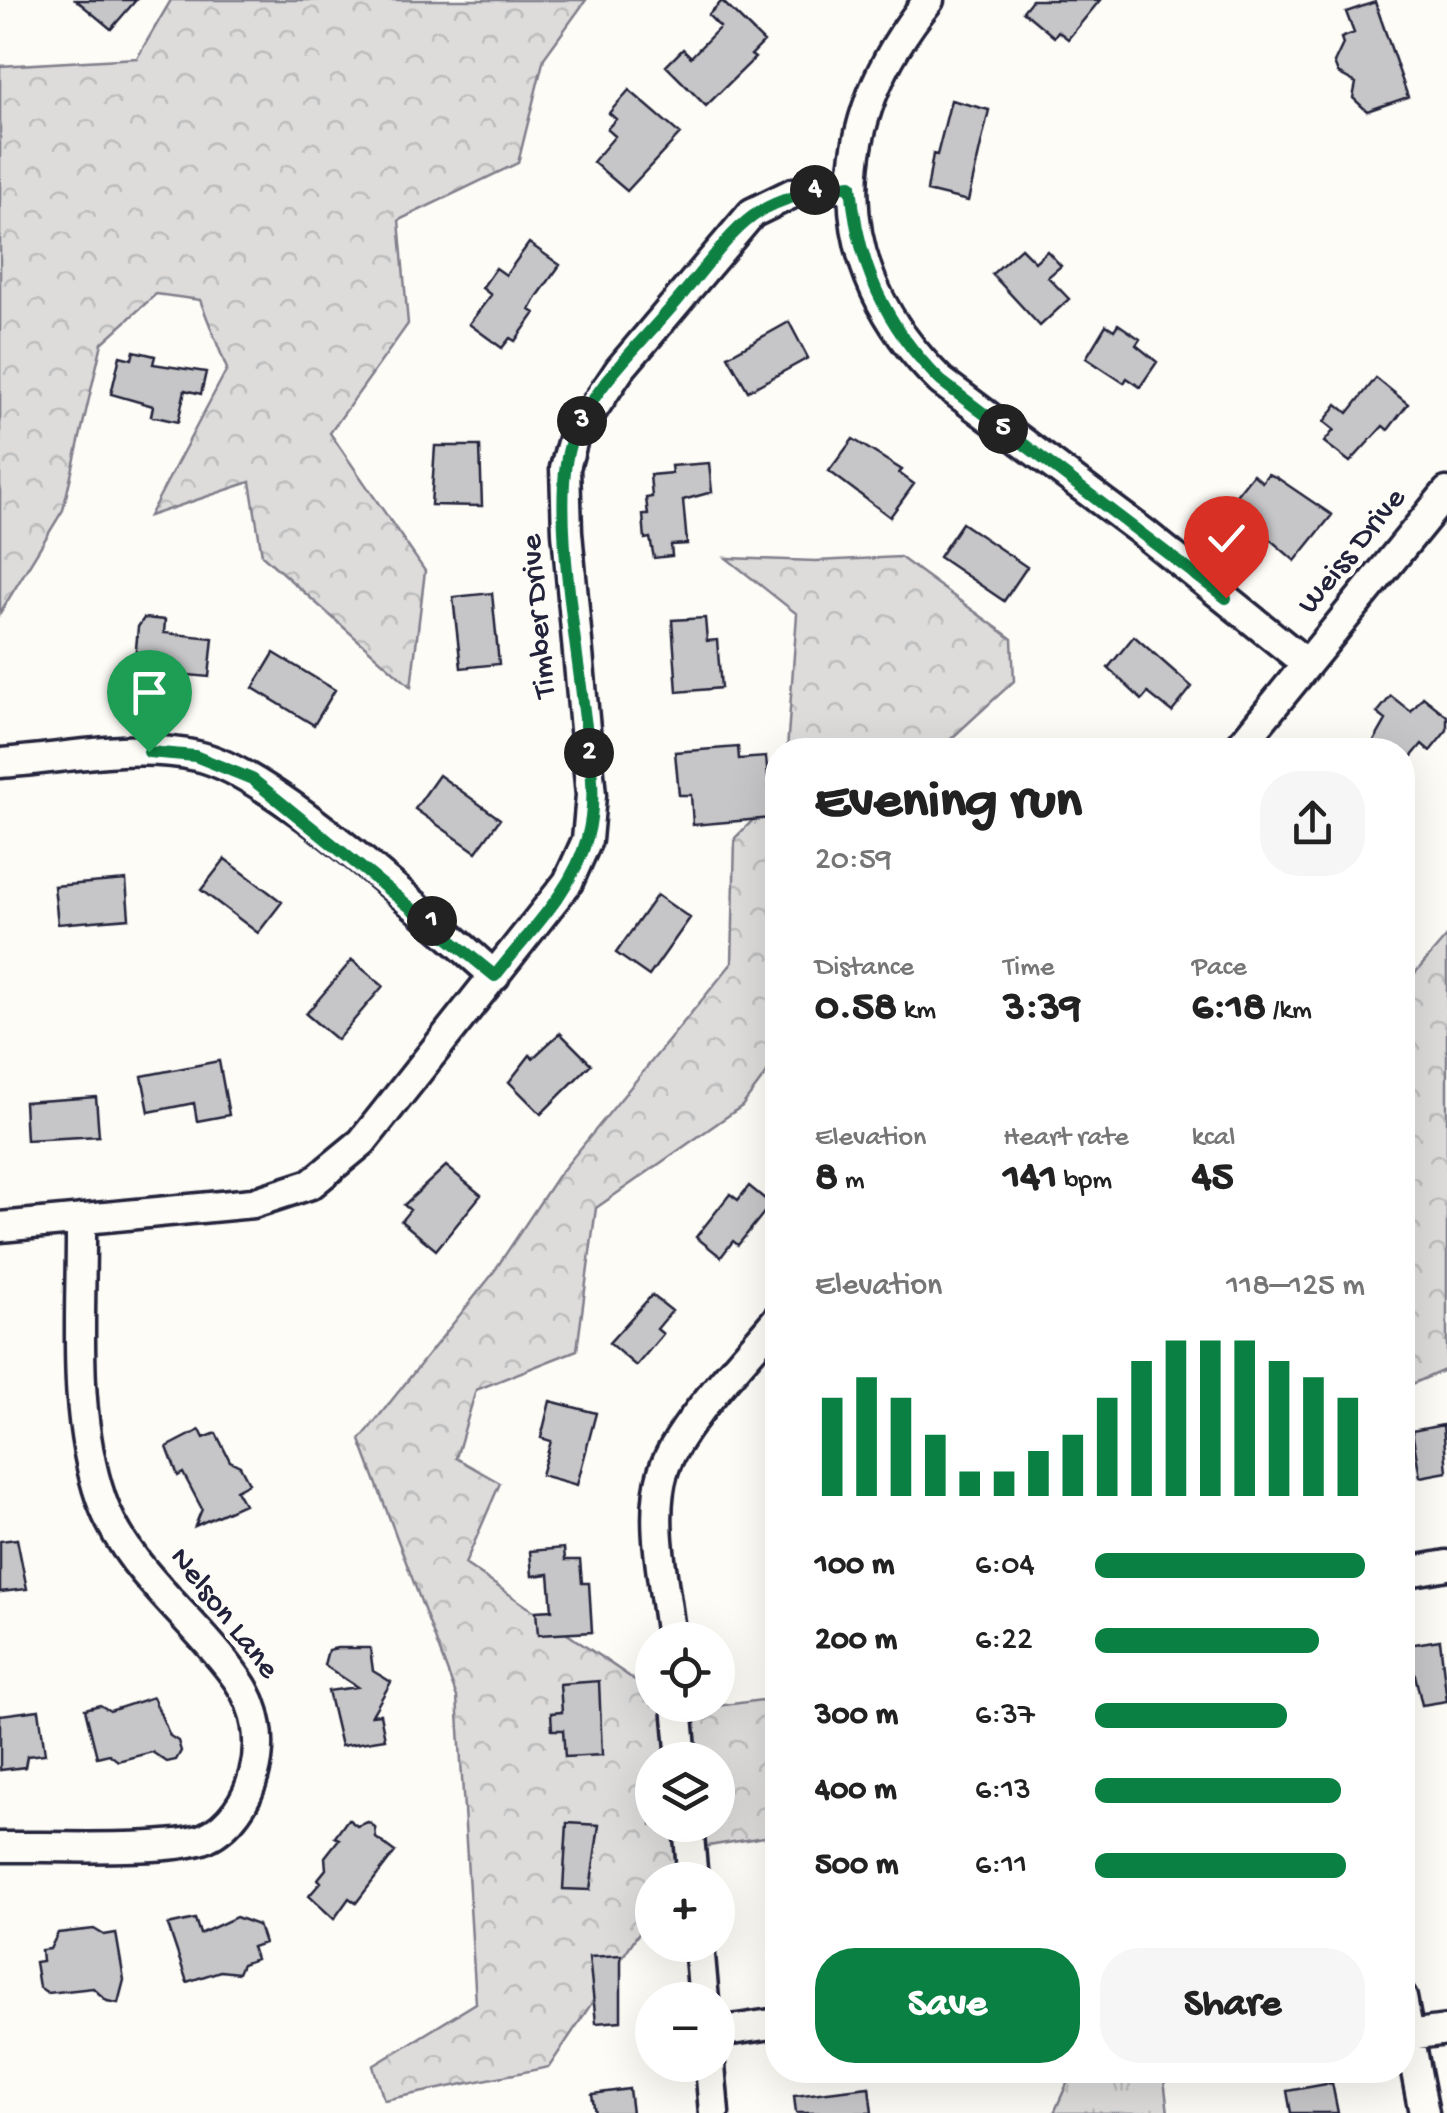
<!DOCTYPE html>
<html lang="en">
<head>
<meta charset="utf-8">
<style>
  :root { --surface:#fff; --page:#f6f6f6; --text:#222; --muted:#767676; --accent:#0b8043 }
  body { margin:0; font-family:"Gochi Hand",sans-serif; background:var(--page); color:var(--text); height:100vh; display:flex; flex-direction:column; font-size:38px; white-space:nowrap }
  * { box-sizing:border-box; margin:0 }
  p { font-size:32px; color:var(--muted) }
  .icon { flex:none; width:55px; height:55px; fill:none; stroke:currentColor; stroke-width:2; stroke-linecap:round; stroke-linejoin:round }
  .map { position:relative; flex:1; overflow:hidden }
  .panel { position:absolute; left:765px; top:738px; width:650px; height:1345px; display:flex; flex-direction:column; background:var(--surface); border-radius:40px; box-shadow:0 10px 40px #0002 }
  .panel>* { flex:none }
  .controls { position:absolute; left:635px; top:1622px; display:grid; gap:20px }
  .controls a { display:grid; place-items:center; width:100px; height:100px; border-radius:50%; background:var(--surface); box-shadow:0 10px 40px #0002; font-size:50px }
  .pin { position:absolute; display:grid; place-items:center; width:85px; height:85px; color:#fff; margin:-102px -42px; border-radius:50% 50% 50% 0; rotate:-45deg; box-shadow:0 0 10px #0007 }
  .pin .icon { rotate:45deg }
  .km { position:absolute; width:50px; height:50px; margin:-25px; border-radius:50%; background:#222; color:#fff; font-size:28px; line-height:50px; text-align:center }
  .round { display:grid; place-items:center; flex:none; width:105px; height:105px; border-radius:40px; background:var(--page) }
  .head { display:flex; align-items:center; justify-content:space-between; height:170px; padding:0 50px }
  h1 { font-size:55px; font-weight:800; line-height:75px }
  .stats { display:grid; grid-template-columns:repeat(3,1fr); gap:15px; height:170px; padding:10px 50px }
  .stats div { display:grid; align-content:center }
  .stats b { font-size:42px; font-weight:800 }
  .stats small { font-size:28px; font-weight:400 }
  .stats p { font-size:28px }
  .chart { height:280px; padding:20px 50px }
  .chart p { display:flex; justify-content:space-between }
  .chart svg { width:100%; height:180px; margin-top:10px; stroke:var(--accent); stroke-width:6 }
  .cta { display:flex; gap:20px; margin-top:auto; padding:20px 50px }
  .cta a { flex:1; height:115px; border-radius:40px; background:var(--accent); color:#fff; font-size:40px; font-weight:800; line-height:115px; text-align:center }
  .cta a+a { background:var(--page); color:var(--text) }
  ul { padding:0 50px; list-style:none; font-size:32px }
  li { display:grid; grid-template-columns:160px 120px 1fr; align-items:center; height:75px }
  li i { height:25px; border-radius:12px; background:var(--accent) }
  .map>svg:first-child { display:block }
</style>
</head>
<body>
<div class="map">
<svg width="1447" height="2113" viewBox="0 0 1447 2113">
  <defs>
    <pattern id="grass-tufts" width="24" height="20" patternUnits="userSpaceOnUse" patternTransform="scale(2.5)"><rect width="24" height="20" fill="#dddcdb"/><path d="M3 7l-1-3M5 7V3M7 7l1-3M15 17l-1-3M17 17v-4M19 17l1-3" fill="none" stroke="#bdbcbd"/></pattern>
    <pattern id="forest-crowns" width="20" height="18" patternUnits="userSpaceOnUse" patternTransform="scale(2.5)"><rect width="20" height="18" fill="#dddcdb"/><path d="M2 6a3 3 0 1 1 6 0M12 15a3 3 0 1 1 6 0" fill="none" stroke="#bdbcbd"/></pattern>
  </defs>
  <rect width="100%" height="100%" fill="#fdfcf7"/>
  <filter id="ink" filterUnits="userSpaceOnUse"><feTurbulence type="fractalNoise" baseFrequency=".01" numOctaves="2"/><feDisplacementMap in="SourceGraphic" scale="20" xChannelSelector="R" yChannelSelector="G"/><feConvolveMatrix kernelMatrix="1 2 1 2 8 2 1 2 1" color-interpolation-filters="sRGB"/></filter>
  <g filter="url(#ink)">
    <path fill="url(#grass-tufts)" stroke="#807f8b" stroke-width="2.5" d="M 1073,2070 L 1163,2070 L 1168,2113 L 1054,2113 Z"/>
    <path fill="url(#forest-crowns)" stroke="#807f8b" stroke-width="2.5" fill-rule="evenodd" d="M 171,0 L 586,0 L 544,58 L 518,163 L 399,220 L 408,324 L 330,433 L 425,571 L 411,687 L 262,555 L 250,482 L 149,516 L 227,369 L 200,300 L 156,294 L 102,343 L 63,510 L 0,613 L 0,66 L 137,58 Z
      M 900,557 L 1012,639 L 1014,681 L 939,750 L 787,750 L 797,614 L 726,558 L 816,561 Z
      M 777,796 L 777,1059 L 742,1106 L 596,1208 L 577,1350 L 476,1390 L 456,1458 L 500,1483 L 465,1564 L 652,1692 L 652,1705 L 671,1705 L 680,1711 L 777,1698 L 777,1835 L 696,1848 L 674,1880 L 652,1880 L 652,1913 L 549,2067 L 384,2100 L 373,2066 L 476,2003 L 457,1697 L 360,1440 L 491,1276 L 557,1177 L 732,963 L 735,838 ZM 652,1760 L 718,1760 L 718,1825 L 652,1825 Z
      M 1447,936 L 1447,1369 L 1403,1388 L 1403,987 Z"/>
    <path fill="#c6c6c8" stroke="#22223b" stroke-width="2.5" d="M 76,0 L 136,0 L 111,29 Z
      M 1032,0 L 1100,0 L 1068,39 L 1058,31 L 1054,37 L 1023,11 Z
      M 722,1 L 764,42 L 751,55 L 755,58 L 706,106 L 666,66 L 683,49 L 691,57 L 720,27 L 708,15 Z
      M 1375,2 L 1408,97 L 1367,111 L 1353,98 L 1356,83 L 1338,73 L 1334,63 L 1343,44 L 1341,38 L 1354,33 L 1346,12 Z
      M 629,90 L 680,134 L 627,191 L 593,162 L 615,136 L 607,129 L 616,119 L 609,113 Z
      M 951,100 L 989,110 L 968,201 L 927,191 L 933,154 L 937,155 Z
      M 529,243 L 560,265 L 537,297 L 530,310 L 535,313 L 515,341 L 510,338 L 502,348 L 469,324 L 491,295 L 482,288 L 496,268 L 506,275 Z
      M 1021,248 L 1035,262 L 1047,251 L 1061,266 L 1048,277 L 1069,299 L 1040,326 L 992,274 Z
      M 789,322 L 808,358 L 748,391 L 728,356 Z
      M 1118,324 L 1140,339 L 1136,345 L 1157,362 L 1140,387 L 1127,378 L 1124,383 L 1086,358 L 1106,325 L 1114,330 Z
      M 134,351 L 155,356 L 153,364 L 206,372 L 201,394 L 185,390 L 178,422 L 151,416 L 153,406 L 111,394 L 120,356 L 132,359 Z
      M 1376,378 L 1408,404 L 1388,430 L 1383,426 L 1350,462 L 1324,442 L 1334,430 L 1324,422 L 1337,404 L 1348,413 Z
      M 853,439 L 902,470 L 899,473 L 914,484 L 890,517 L 829,471 Z
      M 435,446 L 480,446 L 482,506 L 431,505 Z
      M 709,463 L 712,492 L 683,500 L 687,544 L 671,545 L 672,556 L 654,558 L 650,538 L 645,539 L 643,515 L 648,515 L 646,498 L 652,497 L 650,475 L 672,473 L 671,466 Z
      M 1253,474 L 1262,482 L 1268,474 L 1276,477 L 1332,515 L 1295,561 L 1229,504 Z
      M 962,523 L 1027,567 L 1004,601 L 939,557 Z
      M 492,593 L 499,664 L 461,668 L 453,597 Z
      M 144,618 L 165,620 L 164,633 L 213,638 L 209,677 L 134,670 L 138,627 Z
      M 705,618 L 707,641 L 717,640 L 721,688 L 677,692 L 672,620 Z
      M 1134,636 L 1192,687 L 1172,712 L 1148,693 L 1142,700 L 1108,668 Z
      M 274,653 L 335,690 L 314,725 L 253,688 Z
      M 1391,696 L 1411,712 L 1423,697 L 1447,716 L 1447,730 L 1430,751 L 1422,744 L 1402,768 L 1402,750 L 1369,750 L 1386,720 L 1377,713 Z
      M 738,747 L 739,759 L 766,757 L 772,818 L 693,825 L 691,795 L 679,795 L 675,752 Z
      M 439,775 L 500,819 L 476,852 L 415,809 Z
      M 225,859 L 282,902 L 258,933 L 201,890 Z
      M 126,880 L 129,918 L 58,924 L 54,886 Z
      M 657,895 L 690,918 L 649,976 L 616,953 Z
      M 352,960 L 383,986 L 337,1040 L 306,1014 Z
      M 560,1033 L 591,1064 L 541,1114 L 509,1082 L 530,1055 L 533,1058 Z
      M 219,1061 L 229,1115 L 197,1121 L 194,1103 L 149,1112 L 142,1076 Z
      M 96,1097 L 99,1136 L 26,1140 L 24,1102 Z
      M 446,1166 L 481,1195 L 436,1250 L 401,1221 L 410,1210 L 404,1205 Z
      M 749,1186 L 771,1204 L 738,1245 L 733,1241 L 721,1257 L 696,1237 L 730,1194 L 738,1200 Z
      M 652,1295 L 672,1311 L 657,1329 L 663,1334 L 636,1366 L 609,1343 Z
      M 550,1401 L 596,1413 L 577,1485 L 541,1475 L 551,1441 L 541,1438 Z
      M 1443,1425 L 1447,1472 L 1420,1477 L 1412,1431 Z
      M 200,1430 L 204,1438 L 216,1433 L 230,1461 L 240,1466 L 249,1483 L 236,1490 L 244,1504 L 195,1526 L 202,1509 L 183,1473 L 178,1476 L 167,1447 Z
      M 17,1539 L 27,1589 L 0,1592 L 0,1541 Z
      M 564,1548 L 565,1560 L 580,1560 L 582,1583 L 589,1583 L 592,1632 L 538,1635 L 536,1611 L 552,1610 L 549,1574 L 532,1576 L 530,1551 Z
      M 1440,1640 L 1447,1701 L 1422,1705 L 1408,1645 Z
      M 337,1648 L 370,1648 L 373,1671 L 391,1682 L 372,1715 L 380,1714 L 385,1739 L 341,1746 L 328,1691 L 357,1687 L 324,1665 L 328,1650 Z
      M 599,1681 L 602,1755 L 565,1757 L 563,1730 L 552,1730 L 551,1713 L 562,1712 L 560,1684 Z
      M 153,1697 L 170,1736 L 178,1741 L 181,1751 L 176,1760 L 167,1762 L 152,1752 L 118,1761 L 109,1754 L 97,1757 L 85,1709 L 100,1705 L 110,1711 Z
      M 39,1710 L 45,1754 L 27,1756 L 25,1767 L 0,1770 L 0,1715 Z
      M 348,1819 L 357,1826 L 368,1822 L 375,1827 L 376,1838 L 395,1852 L 356,1903 L 349,1898 L 334,1919 L 309,1896 L 321,1882 L 318,1879 L 326,1869 L 325,1857 L 339,1839 L 335,1837 Z
      M 567,1823 L 599,1825 L 590,1890 L 563,1889 Z
      M 236,1917 L 258,1925 L 264,1943 L 252,1947 L 256,1959 L 242,1964 L 238,1973 L 220,1971 L 187,1982 L 168,1925 L 195,1919 L 200,1934 Z
      M 94,1929 L 104,1935 L 116,1933 L 124,1980 L 118,2003 L 107,2001 L 93,1988 L 48,1993 L 39,1987 L 35,1962 L 42,1961 L 41,1950 L 50,1949 L 58,1933 Z
      M 621,1955 L 621,2021 L 596,2023 L 589,1957 Z
      M 1332,2083 L 1338,2113 L 1291,2113 L 1287,2091 Z
      M 869,2087 L 872,2113 L 796,2113 L 794,2096 Z
      M 629,2089 L 632,2113 L 595,2113 L 592,2094 Z"/>
    <g fill="none" stroke-linecap="round" stroke-linejoin="round">
      <defs>
        <path id="minor" d="M 929,0 C 828,123 824,267 941,381 L 1144,533 L 1307,664
          M 1237,750 L 1447,492
          M 0,763 C 63,759 134,742 197,756 C 273,772 431,920 495,976
          M 0,1227 L 253,1203 L 311,1184 L 362,1142 L 568,882 L 587,840 L 591,795 L 567,532 L 565,468 L 573,439 L 620,369 L 752,213 L 793,193 L 851,185
          M 1402,1573 L 1447,1565
          M 671,1640 C 666,1589 648,1522 663,1472 C 676,1428 747,1356 778,1318
          M 677,1705 L 682,1760
          M 688,1825 L 693,1880
          M 0,1847 C 43,1846 171,1852 205,1838 C 230,1827 248,1799 254,1774 C 263,1741 257,1707 238,1680 C 195,1618 126,1571 101,1499 C 71,1412 82,1310 81,1219
          M 699,1945 L 704,2000
          M 1402,1998 L 1424,2113
          M 718,2032 L 778,2023
          M 1409,2035 L 1447,2030
          M 710,2065 L 714,2113"/>
      </defs>
      <use href="#minor" stroke="#22223b" stroke-width="35"/>
      <use href="#minor" stroke="#fdfcf7" stroke-width="28"/>
    </g>
  </g>
  <g fill="none" stroke-linecap="round" stroke-linejoin="round" filter="url(#ink)">
    <defs>
      <path id="route" d="M 149,752 L 195,756 L 252,779 L 495,976 C 527,934 573,891 587,838 C 599,796 588,746 583,703 C 576,640 550,495 572,439 C 592,388 642,342 677,301 C 744,222 743,201 851,185 C 857,263 885,326 941,381 L 1226,598"/>
    </defs>
    <use href="#route" stroke="#fff" stroke-width="20"/>
    <use href="#route" stroke="#0b8043" stroke-width="12"/>
  </g>
  <g text-anchor="middle" dominant-baseline="central" stroke-width="10" stroke-linejoin="round" paint-order="stroke">
    <g font-size="32" fill="#22223b" stroke="#fdfcf7">
      <text transform="translate(1353 552) rotate(-51)">Weiss Drive</text>
      <text transform="translate(540 616) rotate(-95)">Timber Drive</text>
      <text transform="translate(223 1614) rotate(52)">Nelson Lane</text>
    </g>
  </g>
</svg>
<div class="controls">
<a><svg class="icon" aria-label="locate" viewBox="0 0 24 24"><circle cx="12" cy="12" r="6"/><path d="M12 2v4M12 18v4M2 12h4M18 12h4"/></svg></a>
<a><svg class="icon" aria-label="layers" viewBox="0 0 24 24"><path d="M12 4l9 5-9 5-9-5zM3 14l9 5 9-5"/></svg></a>
<a>+</a>
<a>−</a>
</div>
<div class="pin" style="left:149px;top:752px;background:#1e9e55"><svg class="icon" aria-label="arrive" viewBox="0 0 24 24"><path d="M6 21V4h12l-3 4 3 4H6"/></svg></div>
<div class="pin" style="left:1226px;top:598px;background:#d93025"><svg class="icon" aria-label="check" viewBox="0 0 24 24"><path d="M5 12l5 5 9-10"/></svg></div>
<b class="km" style="left:432px;top:921px">1</b>
<b class="km" style="left:589px;top:753px">2</b>
<b class="km" style="left:582px;top:421px">3</b>
<b class="km" style="left:815px;top:190px">4</b>
<b class="km" style="left:1003px;top:429px">5</b>
<section class="panel">
<div class="head"><div><h1>Evening run</h1><p>20:59</p></div><a class="round"><svg class="icon" aria-label="share" viewBox="0 0 24 24"><path d="M12 15V3M7 8l5-5 5 5M5 13v7h14v-7"/></svg></a></div>
<div class="stats">
<div><p>Distance</p><b>0.58<small> km</small></b></div>
<div><p>Time</p><b>3:39</b></div>
<div><p>Pace</p><b>6:18<small> /km</small></b></div>
</div>
<div class="stats">
<div><p>Elevation</p><b>8<small> m</small></b></div>
<div><p>Heart rate</p><b>141<small> bpm</small></b></div>
<div><p>kcal</p><b>45</b></div>
</div>
<div class="chart"><p><span>Elevation</span>118–125 m</p>
<svg viewBox="0 0 160 44" preserveAspectRatio="none"><path d="M5 44V20M15 44V15M25 44V20M35 44V29M45 44V38M55 44V38M65 44V33M75 44V29M85 44V20M95 44V11M105 44V6M115 44V6M125 44V6M135 44V11M145 44V15M155 44V20"/></svg>
</div>
<ul>
<li><b>100 m</b>6:04<i style="width:100%"></i></li>
<li><b>200 m</b>6:22<i style="width:83%"></i></li>
<li><b>300 m</b>6:37<i style="width:71%"></i></li>
<li><b>400 m</b>6:13<i style="width:91%"></i></li>
<li><b>500 m</b>6:11<i style="width:93%"></i></li>
</ul>
<div class="cta"><a>Save</a><a>Share</a></div>
</section>
</div>
</body>
</html>
